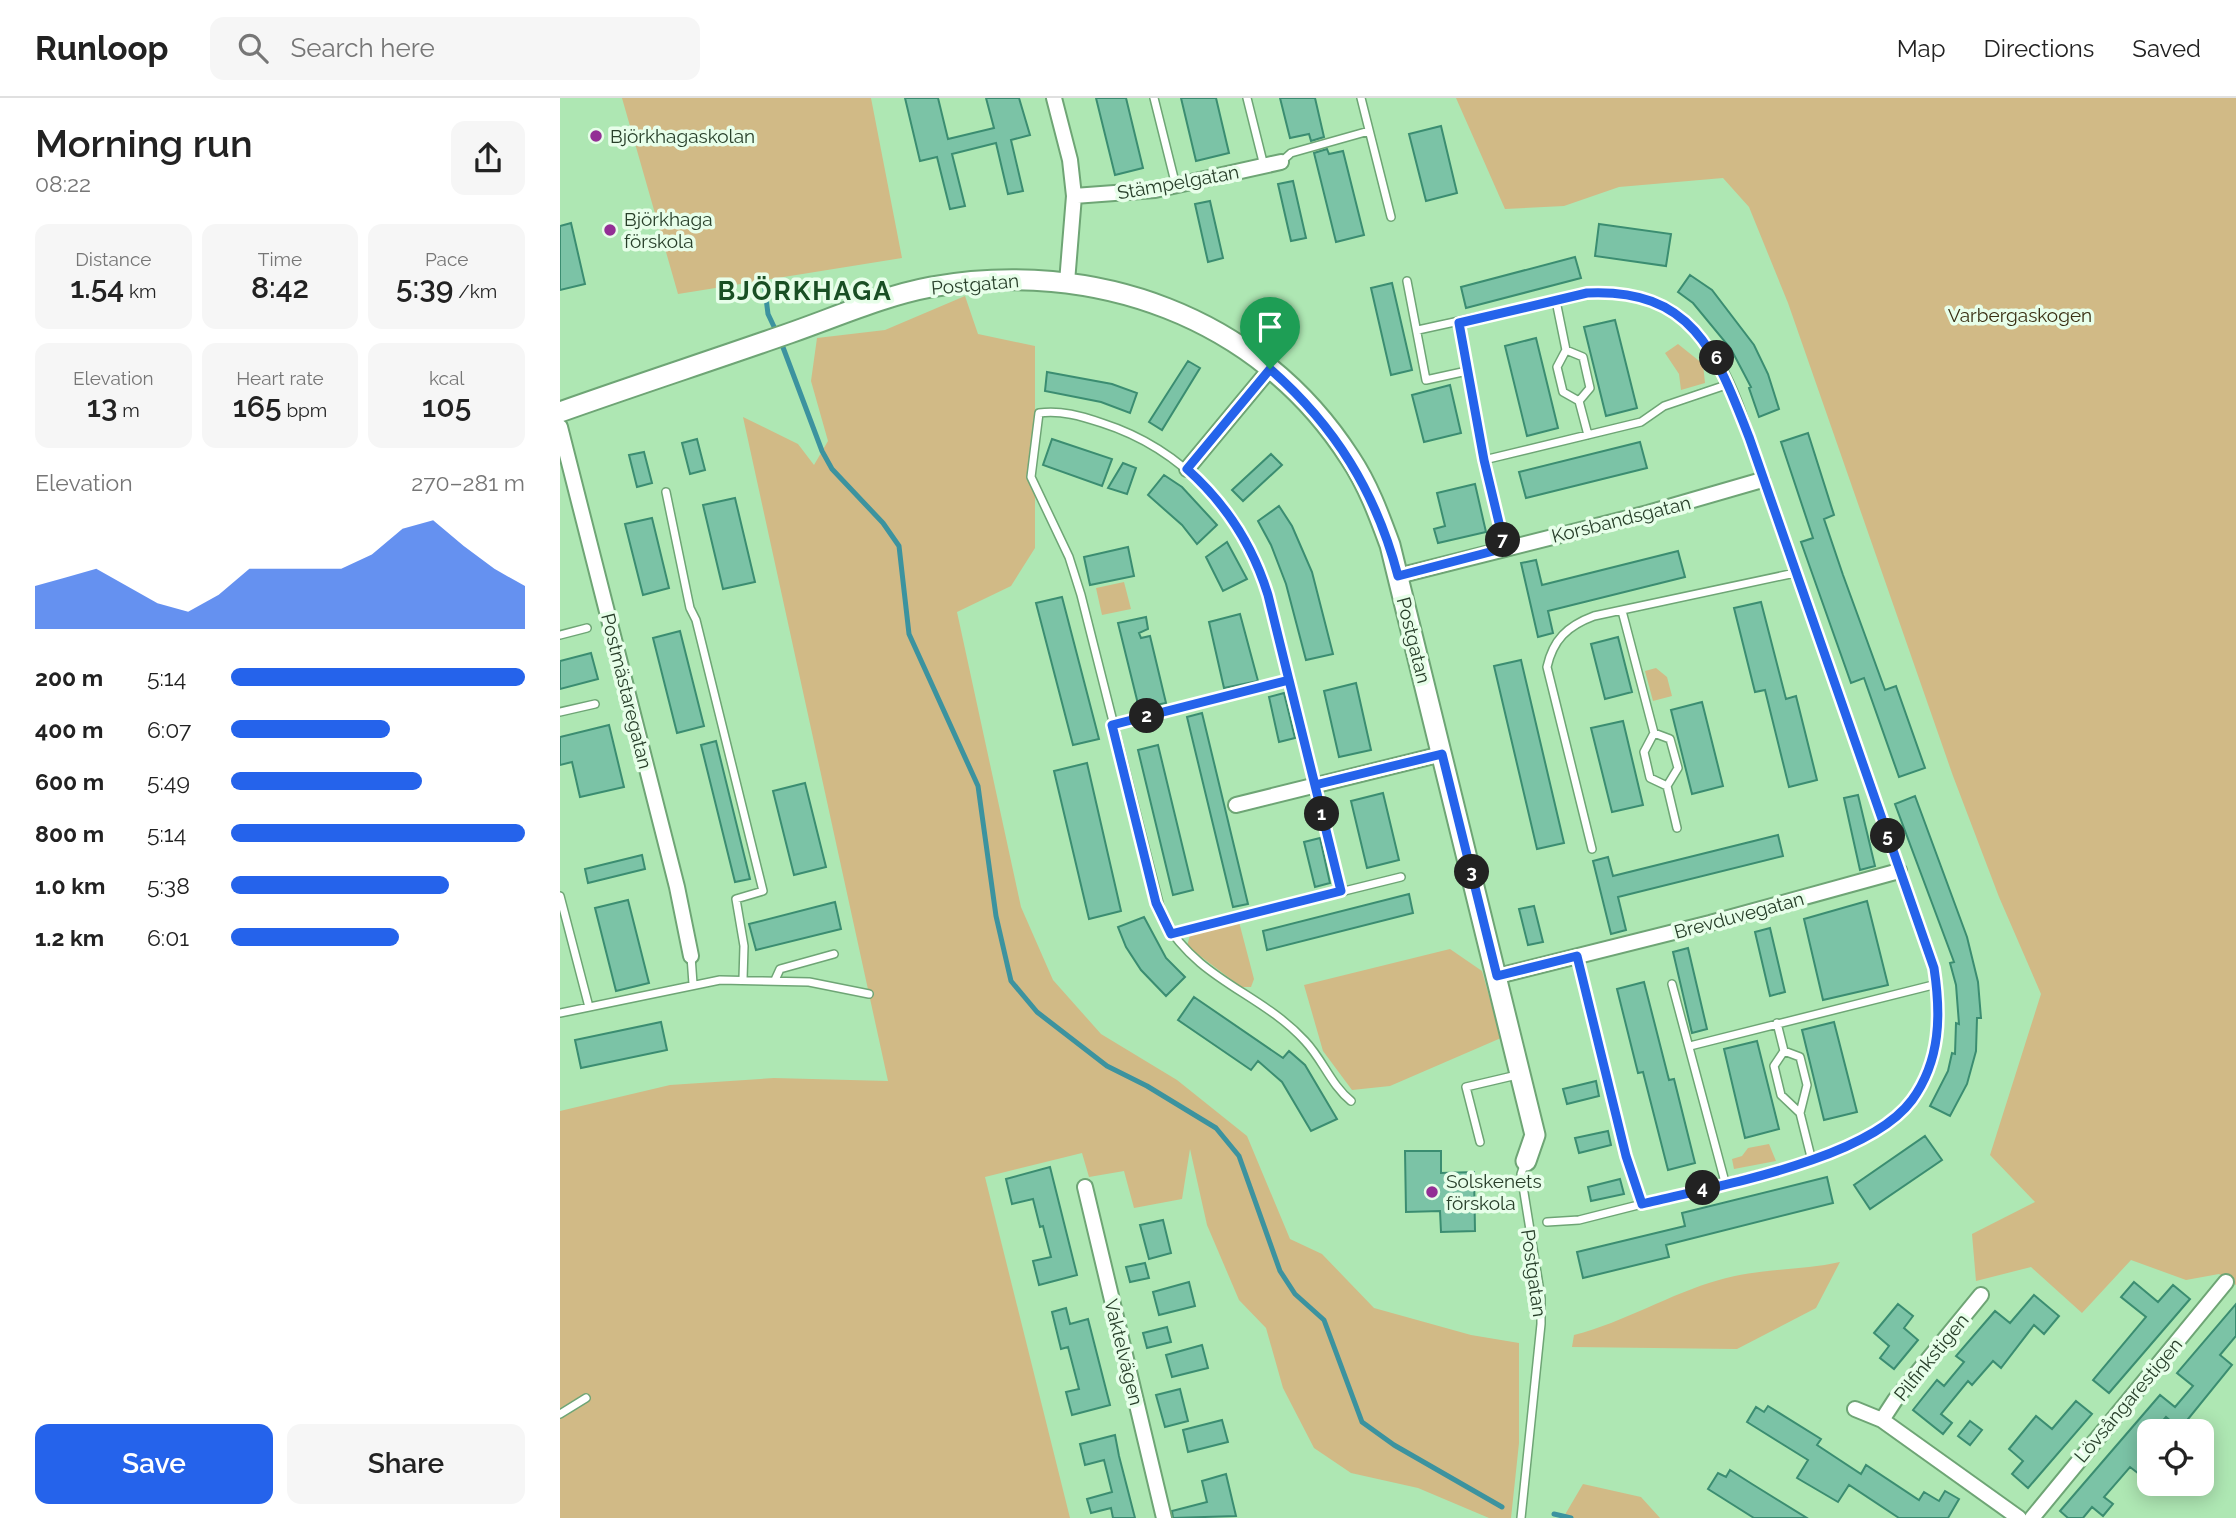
<!DOCTYPE html>
<html lang="en">
<head>
<meta charset="utf-8">
<style>
  :root { --surface:#fff; --page:#f6f6f6; --text:#222; --muted:#767676; --line:#e0e0e0; --accent:#2563eb }
  body { margin:0; font-family:Raleway,sans-serif; background:var(--page); color:var(--text); height:100vh; display:flex; flex-direction:column; font-size:26px; white-space:nowrap }
  * { box-sizing:border-box; margin:0 }
  p { font-size:23px; color:var(--muted) }
  .icon { flex:none; width:38px; height:38px; fill:none; stroke:currentColor; stroke-width:2; stroke-linecap:round; stroke-linejoin:round }
  .map { position:relative; flex:1; overflow:hidden }
  .side { display:flex; flex-direction:column; background:var(--surface); width:560px }
  .side>* { flex:none }
  .fabs { position:absolute; left:1577px; top:1321px; display:grid; gap:14px }
  .fabs a { display:grid; place-items:center; width:77px; height:77px; border-radius:14px; background:var(--surface); box-shadow:0 4px 18px #0003; font-size:35px }
  .pin { position:absolute; display:grid; place-items:center; width:60px; height:60px; color:#fff; margin:-72px -30px; border-radius:50% 50% 50% 0; rotate:-45deg; box-shadow:0 0 7px #0007 }
  .pin .icon { rotate:45deg }
  .km { position:absolute; width:35px; height:35px; margin:-18px; border-radius:50%; background:#222; color:#fff; font-size:19px; line-height:35px; text-align:center }
  .round { display:grid; place-items:center; flex:none; width:74px; height:74px; border-radius:14px; background:var(--page) }
  .head { display:flex; align-items:center; justify-content:space-between; height:119px; padding:0 35px }
  h1 { font-size:38px; font-weight:600; line-height:52px }
  .figures { display:grid; grid-template-columns:repeat(3,1fr); gap:10px; height:119px; padding:7px 35px }
  .figures div { display:grid; align-content:center; border-radius:14px; background:var(--page); text-align:center }
  .figures b { font-size:30px; font-weight:600 }
  .figures small { font-size:19px; font-weight:400 }
  .figures p { font-size:19px }
  .chart { height:196px; padding:14px 35px }
  .chart p { display:flex; justify-content:space-between }
  .chart svg { width:100%; height:126px; margin-top:7px; fill:var(--accent); opacity:.7 }
  .action { display:flex; gap:14px; margin-top:auto; padding:14px 35px }
  .action a { flex:1; height:80px; border-radius:14px; background:var(--accent); color:#fff; font-size:28px; font-weight:600; line-height:80px; text-align:center }
  .action a+a { background:var(--page); color:var(--text) }
  ul { padding:0 35px; list-style:none; font-size:23px }
  li { display:grid; grid-template-columns:112px 84px 1fr; align-items:center; height:52px }
  li i { height:18px; border-radius:9px; background:var(--accent) }
  header { display:flex; align-items:center; gap:42px; box-sizing:border-box; height:98px; padding:0 35px; background:var(--surface); border-bottom:2px solid var(--line) }
  header strong { font-size:33px }
  nav { display:flex; gap:38px; margin-inline-start:auto; font-size:24px }
  .search { width:490px; height:63px; background:var(--page); display:flex; align-items:center; gap:18px; box-sizing:border-box; padding:0 24px; border-radius:14px; color:var(--muted); font-size:26px }
  main { display:flex; flex:1; min-height:0 }
  .map>svg:first-child { display:block }
</style>
</head>
<body>
<header>
<strong>Runloop</strong>
<div class="search"><svg class="icon" aria-label="search" viewBox="0 0 24 24"><circle cx="10" cy="10" r="6"/><path d="M15 15l6 6"/></svg>Search here</div>
<nav><a>Map</a><a>Directions</a><a>Saved</a></nav>
</header>
<main>
<section class="side">
<div class="head"><div><h1>Morning run</h1><p>08:22</p></div><a class="round"><svg class="icon" aria-label="share" viewBox="0 0 24 24"><path d="M12 15V3M7 8l5-5 5 5M5 13v7h14v-7"/></svg></a></div>
<div class="figures">
<div><p>Distance</p><b>1.54<small> km</small></b></div>
<div><p>Time</p><b>8:42</b></div>
<div><p>Pace</p><b>5:39<small> /km</small></b></div>
</div>
<div class="figures">
<div><p>Elevation</p><b>13<small> m</small></b></div>
<div><p>Heart rate</p><b>165<small> bpm</small></b></div>
<div><p>kcal</p><b>105</b></div>
</div>
<div class="chart"><p><span>Elevation</span>270–281 m</p>
<svg viewBox="0 0 160 44" preserveAspectRatio="none"><path d="M0 44V29L10 26L20 23L30 29L40 35L50 38L60 32L70 23L80 23L90 23L100 23L110 18L120 9L130 6L140 15L150 23L160 29V44z"/></svg>
</div>
<ul>
<li><b>200 m</b>5:14<i style="width:100%"></i></li>
<li><b>400 m</b>6:07<i style="width:54%"></i></li>
<li><b>600 m</b>5:49<i style="width:65%"></i></li>
<li><b>800 m</b>5:14<i style="width:100%"></i></li>
<li><b>1.0 km</b>5:38<i style="width:74%"></i></li>
<li><b>1.2 km</b>6:01<i style="width:57%"></i></li>
</ul>
<div class="action"><a>Save</a><a>Share</a></div>
</section>
<div class="map">
<svg width="1676" height="1420" viewBox="0 0 1676 1420">
  <rect width="100%" height="100%" fill="#aee7b3"/>
  <path fill="#d1ba86" d="M 62,0 L 311,0 L 342,160 L 118,196 Z
    M 896,0 L 1676,0 L 1676,1187 L 1659,1176 L 1626,1182 L 1571,1162 L 1522,1215 L 1471,1169 L 1416,1183 L 1412,1136 L 1475,1104 L 1430,1057 L 1481,896 L 1439,799 L 1393,678 L 1228,205 L 1189,109 L 1163,80 L 1059,89 L 1004,108 L 945,111 Z
    M 405,198 L 418,236 L 475,248 L 475,450 L 451,488 L 397,514 L 461,809 L 493,882 L 541,936 L 617,982 L 687,1038 L 730,1141 L 762,1156 L 814,1210 L 911,1237 L 959,1245 L 959,1345 L 951,1420 L 929,1420 L 858,1390 L 791,1375 L 754,1350 L 723,1290 L 706,1230 L 679,1202 L 647,1127 L 630,1051 L 622,1101 L 574,1110 L 564,1073 L 529,1079 L 522,1055 L 425,1079 L 510,1420 L 0,1420 L 0,1013 L 110,987 L 214,980 L 328,983 L 183,319 L 238,346 L 254,367 L 268,343 L 251,283 L 257,240 L 325,232 Z
    M 1118,246 L 1143,266 L 1145,285 L 1121,292 L 1119,276 L 1105,255 Z
    M 564,484 L 571,511 L 542,517 L 536,490 Z
    M 1096,570 L 1107,579 L 1112,598 L 1093,603 L 1085,573 Z
    M 679,824 L 694,881 L 691,889 L 681,889 L 627,848 L 630,837 Z
    M 890,851 L 922,873 L 941,940 L 830,988 L 792,992 L 763,953 L 744,887 Z
    M 1209,1046 L 1216,1063 L 1174,1071 L 1172,1061 L 1182,1058 L 1188,1050 Z
    M 1280,1164 L 1256,1210 L 1177,1251 L 1012,1249 L 1014,1237 C 1065,1224 1109,1196 1159,1182 C 1199,1170 1240,1173 1280,1164 Z
    M 1023,1386 L 1081,1399 L 1100,1420 L 1003,1420 Z"/>
  <g fill="none" stroke-linecap="round" stroke-linejoin="round">
    <path stroke="#3c939f" stroke-width="5" d="M 204,184 L 208,216 L 217,235
      M 221,244 L 262,353 L 272,371 L 323,425 L 339,448 L 349,536 L 418,688 L 436,818 L 451,883 L 477,914 L 547,968 L 587,988 L 656,1030 L 679,1058 L 720,1173 L 735,1196 L 764,1222 L 802,1324 L 834,1347 L 942,1409
      M 994,1416 L 1011,1420"/>
  </g>
  <path fill="#7bc3a6" stroke="#3b8d71" stroke-width="2" d="M 345,0 L 378,0 L 388,41 L 434,30 L 426,0 L 459,0 L 470,37 L 451,42 L 463,93 L 448,96 L 436,45 L 392,56 L 405,108 L 390,111 L 377,59 L 360,63 Z
    M 536,0 L 566,0 L 583,70 L 555,77 Z
    M 621,0 L 656,0 L 669,55 L 636,63 Z
    M 720,0 L 755,0 L 764,39 L 751,43 L 749,36 L 730,40 Z
    M 881,28 L 897,95 L 866,103 L 849,36 Z
    M 767,51 L 769,56 L 783,53 L 804,137 L 776,144 L 754,55 Z
    M 733,83 L 746,140 L 731,143 L 718,86 Z
    M 650,103 L 663,160 L 648,164 L 635,106 Z
    M 11,125 L 25,186 L 0,192 L 0,128 Z
    M 1039,126 L 1111,136 L 1106,168 L 1035,158 Z
    M 1015,159 L 1021,180 L 906,210 L 901,189 Z
    M 1130,177 L 1152,192 L 1194,247 L 1208,276 L 1219,311 L 1199,319 L 1189,290 L 1191,289 L 1171,251 L 1133,205 L 1118,194 Z
    M 832,185 L 852,272 L 831,277 L 811,190 Z
    M 1055,222 L 1077,310 L 1046,318 L 1024,229 Z
    M 976,240 L 998,330 L 967,338 L 945,248 Z
    M 628,263 L 640,270 L 602,332 L 589,324 Z
    M 487,274 L 552,286 L 577,295 L 570,315 L 541,304 L 485,293 Z
    M 890,287 L 901,335 L 864,344 L 852,297 Z
    M 1248,335 L 1274,417 L 1264,421 L 1283,477 L 1325,592 L 1336,588 L 1365,670 L 1339,679 L 1304,580 L 1291,585 L 1241,444 L 1253,440 L 1221,344 Z
    M 137,341 L 145,372 L 130,376 L 122,345 Z
    M 492,341 L 552,361 L 542,388 L 483,367 Z
    M 1080,344 L 1087,370 L 966,400 L 959,374 Z
    M 84,354 L 92,385 L 77,389 L 69,357 Z
    M 711,356 L 722,367 L 683,403 L 672,392 Z
    M 563,365 L 576,370 L 567,396 L 548,390 Z
    M 604,377 L 622,389 L 657,427 L 637,446 L 622,427 L 588,397 Z
    M 915,386 L 926,434 L 878,445 L 874,431 L 885,428 L 877,395 Z
    M 175,400 L 195,484 L 163,491 L 143,407 Z
    M 719,408 L 732,428 L 752,474 L 773,556 L 746,562 L 726,486 L 711,447 L 698,423 Z
    M 92,420 L 109,490 L 83,497 L 65,426 Z
    M 667,444 L 687,481 L 663,493 L 646,459 Z
    M 568,449 L 574,478 L 530,487 L 524,459 Z
    M 1118,453 L 1125,479 L 988,513 L 993,535 L 978,539 L 961,465 L 976,462 L 982,487 Z
    M 502,499 L 539,641 L 513,647 L 476,505 Z
    M 1201,504 L 1226,601 L 1236,598 L 1257,682 L 1229,689 L 1205,592 L 1195,594 L 1174,510 Z
    M 680,516 L 698,583 L 664,590 L 649,524 Z
    M 586,519 L 588,531 L 579,535 L 581,540 L 590,538 L 606,605 L 579,610 L 558,525 Z
    M 120,533 L 144,628 L 117,635 L 93,540 Z
    M 1058,539 L 1072,594 L 1045,601 L 1031,546 Z
    M 31,555 L 38,581 L 0,591 L 0,563 Z
    M 961,562 L 1004,745 L 977,751 L 934,568 Z
    M 796,585 L 811,652 L 779,659 L 764,593 Z
    M 724,595 L 735,640 L 719,644 L 709,599 Z
    M 1142,604 L 1163,688 L 1132,696 L 1111,612 Z
    M 642,615 L 688,806 L 673,809 L 627,619 Z
    M 1063,623 L 1083,707 L 1052,714 L 1031,630 Z
    M 49,627 L 64,689 L 20,699 L 12,664 L 0,667 L 0,639 Z
    M 156,643 L 190,781 L 175,784 L 141,647 Z
    M 598,647 L 633,792 L 613,797 L 578,652 Z
    M 527,665 L 561,813 L 529,821 L 494,673 Z
    M 245,685 L 266,769 L 234,777 L 213,693 Z
    M 823,695 L 839,762 L 807,770 L 791,703 Z
    M 1298,697 L 1315,768 L 1300,772 L 1284,700 Z
    M 1355,698 L 1407,839 L 1418,884 L 1421,920 L 1417,920 L 1416,953 L 1407,986 L 1390,1018 L 1370,1008 L 1388,973 L 1392,955 L 1395,956 L 1396,925 L 1399,926 L 1396,887 L 1390,865 L 1394,864 L 1335,706 Z
    M 1218,737 L 1223,758 L 1058,799 L 1066,832 L 1051,836 L 1033,763 L 1048,759 L 1053,778 Z
    M 760,740 L 770,785 L 755,789 L 744,744 Z
    M 82,757 L 85,771 L 28,785 L 25,771 Z
    M 849,796 L 853,815 L 707,852 L 703,833 Z
    M 68,802 L 89,885 L 56,893 L 35,810 Z
    M 1307,803 L 1328,887 L 1263,902 L 1244,821 Z
    M 275,804 L 281,831 L 196,852 L 189,826 Z
    M 974,808 L 983,844 L 968,847 L 959,811 Z
    M 584,819 L 606,860 L 625,879 L 606,898 L 581,872 L 566,849 L 558,829 Z
    M 1210,830 L 1225,894 L 1210,898 L 1195,834 Z
    M 1128,850 L 1147,931 L 1132,935 L 1113,854 Z
    M 1084,884 L 1109,982 L 1114,981 L 1135,1065 L 1108,1072 L 1083,974 L 1078,975 L 1057,891 Z
    M 634,899 L 723,960 L 729,953 L 745,967 L 777,1021 L 751,1033 L 722,984 L 698,963 L 691,972 L 618,922 Z
    M 101,924 L 107,952 L 21,970 L 15,942 Z
    M 1274,924 L 1297,1014 L 1264,1022 L 1242,932 Z
    M 1197,943 L 1219,1031 L 1185,1040 L 1164,951 Z
    M 1036,983 L 1039,998 L 1007,1006 L 1003,991 Z
    M 1048,1033 L 1051,1047 L 1019,1055 L 1015,1040 Z
    M 1365,1038 L 1382,1062 L 1310,1111 L 1294,1087 Z
    M 845,1053 L 881,1053 L 881,1075 L 914,1074 L 915,1133 L 881,1134 L 880,1113 L 846,1114 Z
    M 490,1069 L 517,1177 L 479,1187 L 473,1163 L 491,1159 L 483,1128 L 480,1129 L 473,1101 L 452,1106 L 446,1081 Z
    M 1267,1079 L 1273,1105 L 1106,1147 L 1109,1159 L 1023,1180 L 1017,1154 L 1125,1128 L 1122,1115 Z
    M 1060,1081 L 1064,1096 L 1031,1103 L 1028,1089 Z
    M 603,1122 L 611,1155 L 589,1161 L 580,1127 Z
    M 585,1165 L 589,1180 L 570,1184 L 566,1169 Z
    M 629,1184 L 635,1208 L 599,1217 L 593,1194 Z
    M 1574,1184 L 1598,1204 L 1613,1187 L 1630,1201 L 1549,1295 L 1533,1282 L 1586,1219 L 1561,1199 Z
    M 1474,1197 L 1499,1218 L 1484,1236 L 1474,1227 L 1441,1270 L 1433,1263 L 1412,1287 L 1408,1283 L 1381,1316 L 1392,1325 L 1383,1336 L 1353,1312 L 1377,1282 L 1384,1288 L 1404,1264 L 1396,1258 L 1435,1213 L 1450,1225 Z
    M 1338,1206 L 1353,1218 L 1344,1230 L 1358,1242 L 1334,1271 L 1320,1260 L 1329,1248 L 1314,1235 Z
    M 1676,1206 L 1676,1238 L 1660,1257 L 1672,1267 L 1620,1331 L 1606,1319 L 1593,1334 L 1589,1334 L 1589,1365 L 1579,1376 L 1570,1369 L 1544,1399 L 1553,1406 L 1543,1418 L 1532,1409 L 1523,1420 L 1508,1420 L 1500,1413 L 1600,1297 L 1615,1309 L 1633,1288 L 1617,1275 Z
    M 506,1210 L 510,1226 L 528,1221 L 550,1307 L 512,1317 L 506,1294 L 519,1291 L 508,1249 L 501,1251 L 492,1214 Z
    M 607,1229 L 611,1244 L 587,1250 L 583,1235 Z
    M 642,1247 L 648,1270 L 612,1279 L 606,1257 Z
    M 620,1291 L 628,1323 L 605,1329 L 596,1297 Z
    M 1516,1303 L 1532,1316 L 1468,1390 L 1452,1376 L 1463,1363 L 1449,1351 L 1476,1318 L 1492,1331 Z
    M 1208,1308 L 1261,1341 L 1257,1347 L 1301,1376 L 1306,1367 L 1359,1402 L 1364,1394 L 1379,1403 L 1385,1393 L 1399,1401 L 1388,1420 L 1339,1420 L 1289,1387 L 1278,1404 L 1237,1380 L 1248,1362 L 1187,1324 L 1196,1309 L 1204,1314 Z
    M 662,1322 L 668,1344 L 628,1354 L 623,1332 Z
    M 1410,1323 L 1422,1332 L 1410,1347 L 1398,1338 Z
    M 555,1337 L 559,1358 L 575,1420 L 553,1420 L 551,1410 L 531,1415 L 527,1401 L 552,1394 L 544,1362 L 525,1367 L 520,1346 Z
    M 1170,1372 L 1192,1386 L 1247,1420 L 1194,1420 L 1148,1391 L 1158,1375 L 1166,1379 Z
    M 666,1376 L 676,1418 L 613,1420 L 612,1413 L 647,1404 L 642,1383 Z"/>
  <g fill="none" stroke-linecap="round" stroke-linejoin="round">
    <defs>
      <path id="lane" d="M 594,0 L 616,88
        M 687,0 L 704,68
        M 801,0 L 831,119
        M 721,64 L 731,55 L 809,33
        M 847,183 L 866,282 L 907,273
        M 996,203 L 1006,252 L 997,269 L 1003,294 L 1019,303 L 1028,337
        M 899,225 L 924,362 L 945,450
        M 858,232 L 1027,195 C 1074,193 1114,206 1145,243 C 1181,288 1195,362 1214,416 C 1256,535 1300,653 1339,773 C 1365,837 1393,900 1368,969 C 1364,981 1358,997 1348,1006 C 1321,1033 1286,1048 1252,1063 L 1019,1122 L 987,1124
        M 1006,252 L 1023,259 L 1030,290 L 1019,303
        M 924,362 L 1081,324 L 1104,308 L 1169,286
        M 106,394 L 130,510 L 136,522 L 203,793 L 176,801 L 184,848 L 183,881
        M 1062,513 L 1094,635 L 1084,654 L 1090,680 L 1107,688 L 1117,730
        M 0,537 L 27,530
        M 0,614 L 35,606
        M 552,627 L 729,582
        M 1094,635 L 1110,641 L 1118,670 L 1107,688
        M 1032,751 L 987,569 C 993,542 1007,528 1034,518 L 1235,475
        M 781,793 L 708,497 C 683,416 623,351 542,325 C 521,318 501,312 479,315 L 471,379 L 509,459 L 521,497 L 603,821 C 640,884 700,894 745,943 C 763,962 771,987 791,1003
        M 0,798 L 29,909
        M 611,836 L 841,779
        M 131,858 L 133,886
        M 1017,858 L 1066,1058 L 1082,1106
        M 215,882 L 220,871 L 274,856
        M 1112,886 L 1165,1084
        M 0,915 L 160,882 L 249,884 L 309,896
        M 1217,925 L 1224,953 L 1214,968 L 1221,997 L 1240,1015 L 1252,1063
        M 1130,948 L 1377,886
        M 1224,953 L 1240,959 L 1247,987 L 1240,1015
        M 920,1044 L 906,989 L 957,977
        M 0,1316 L 26,1300
        M 961,1420 L 981,1226 L 981,1200 L 961,1076 L 965,1064"/>
      <path id="street" d="M 494,0 L 510,62 L 514,98 L 507,184
        M 514,98 L 595,92 L 721,64
        M 0,329 L 117,789 L 131,858
        M 627,371 L 710,271
        M 838,478 L 1088,415 L 1202,382
        M 676,707 L 882,656
        M 938,878 L 1150,825 L 1339,773
        M 525,1089 L 604,1420
        M 1295,1311 L 1322,1322 L 1459,1420
        M 1322,1322 L 1335,1302 L 1421,1197
        M 1472,1420 L 1666,1184"/>
      <path id="secondary" d="M 0,314 C 76,287 153,262 230,235 C 276,219 323,198 371,189 C 533,160 699,218 790,360 C 808,387 819,417 830,447 L 975,1037 L 966,1063"/>
    </defs>
    <use href="#lane" stroke="#6ea575" stroke-width="10"/>
    <use href="#street" stroke="#6ea575" stroke-width="18"/>
    <use href="#secondary" stroke="#6ea575" stroke-width="23"/>
    <use href="#lane" stroke="#fff" stroke-width="7"/>
    <use href="#street" stroke="#fff" stroke-width="14"/>
    <use href="#secondary" stroke="#fff" stroke-width="19"/>
  </g>
  <g fill="none" stroke-linecap="round" stroke-linejoin="round">
    <defs>
      <path id="route" d="M 710,271 L 627,371 C 665,405 693,448 708,497 L 781,793 L 611,836 L 596,805 L 552,627 L 729,582 L 755,687 L 882,656 L 937,878 L 1017,858 L 1066,1058 L 1082,1106 C 1154,1088 1307,1063 1352,1002 C 1381,962 1381,916 1374,870 L 1189,339 C 1156,254 1132,190 1027,195 L 899,225 L 924,362 L 945,450 L 838,478 C 816,394 775,328 710,271"/>
    </defs>
    <use href="#route" stroke="#fff" stroke-width="14"/>
    <use href="#route" stroke="#2563eb" stroke-width="9"/>
  </g>
  <g fill="#932f95" stroke="#e7fee9" stroke-width="2.5">
    <circle cx="36" cy="38" r="7"/>
    <circle cx="50" cy="132" r="7"/>
    <circle cx="872" cy="1094" r="7"/>
  </g>
  <g text-anchor="middle" dominant-baseline="central" stroke-width="7" stroke-linejoin="round" paint-order="stroke">
    <g font-size="19" fill="#283f2a" stroke="#e7fee9" text-anchor="start">
      <text x="50" y="38">Björkhagaskolan</text>
      <text x="64" y="121">Björkhaga<tspan x="64" dy="22">förskola</tspan></text>
      <text x="886" y="1083">Solskenets<tspan x="886" dy="22">förskola</tspan></text>
    </g>
    <g font-size="19" fill="#283f2a" stroke="#e7fee9">
      <text transform="translate(618 84) rotate(-10)">Stämpelgatan</text>
      <text transform="translate(415 186) rotate(-5)">Postgatan</text>
      <text transform="translate(1061 421) rotate(-14)">Korsbandsgatan</text>
      <text transform="translate(854 542) rotate(76)">Postgatan</text>
      <text transform="translate(67 593) rotate(76)">Postmästaregatan</text>
      <text transform="translate(1179 817) rotate(-15)">Brevduvegatan</text>
      <text transform="translate(974 1175) rotate(82)">Postgatan</text>
      <text transform="translate(564 1254) rotate(76)">Vaktelvägen</text>
      <text transform="translate(1371 1259) rotate(-51)">Pilfinkstigen</text>
      <text transform="translate(1568 1302) rotate(-50)">Lövsångarestigen</text>
    </g>
    <g font-size="19" fill="#392e12" stroke="#e7fee9">
      <text x="1460" y="217">Varbergaskogen</text>
    </g>
    <g font-size="26" font-weight="bold" letter-spacing="2" fill="#194f24" stroke="#e7fee9">
      <text x="245" y="193">BJÖRKHAGA</text>
    </g>
  </g>
</svg>
<div class="fabs">
<a><svg class="icon" aria-label="locate" viewBox="0 0 24 24"><circle cx="12" cy="12" r="6"/><path d="M12 2v4M12 18v4M2 12h4M18 12h4"/></svg></a>
</div>
<div class="pin" style="left:710px;top:271px;background:#1e9e55"><svg class="icon" aria-label="arrive" viewBox="0 0 24 24"><path d="M6 21V4h12l-3 4 3 4H6"/></svg></div>
<b class="km" style="left:762px;top:716px">1</b>
<b class="km" style="left:587px;top:618px">2</b>
<b class="km" style="left:912px;top:774px">3</b>
<b class="km" style="left:1143px;top:1090px">4</b>
<b class="km" style="left:1328px;top:738px">5</b>
<b class="km" style="left:1157px;top:260px">6</b>
<b class="km" style="left:943px;top:442px">7</b>
</div>
</main>
</body>
</html>
